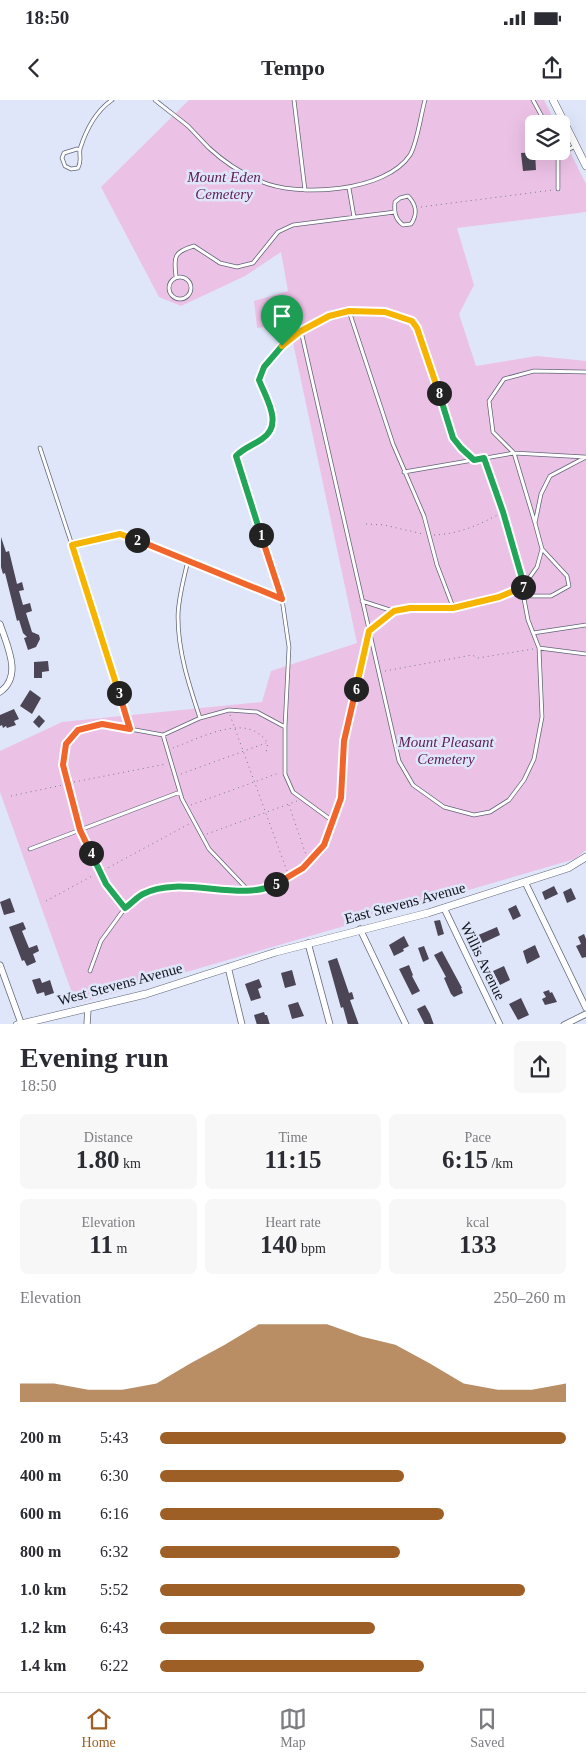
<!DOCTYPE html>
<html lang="en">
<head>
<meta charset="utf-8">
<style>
  :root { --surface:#fff; --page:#f7f7f7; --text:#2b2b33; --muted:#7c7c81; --line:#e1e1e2; --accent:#9d5f25 }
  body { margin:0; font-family:"Times New Roman",serif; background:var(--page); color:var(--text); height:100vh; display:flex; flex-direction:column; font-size:19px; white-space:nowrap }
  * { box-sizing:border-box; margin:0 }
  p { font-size:16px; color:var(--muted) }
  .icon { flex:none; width:28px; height:28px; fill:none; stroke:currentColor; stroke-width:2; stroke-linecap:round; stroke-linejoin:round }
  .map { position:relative; height:924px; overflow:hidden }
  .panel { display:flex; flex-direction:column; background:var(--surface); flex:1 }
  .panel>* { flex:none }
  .fabs { position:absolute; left:525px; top:15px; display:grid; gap:10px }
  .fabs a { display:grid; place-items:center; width:45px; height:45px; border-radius:8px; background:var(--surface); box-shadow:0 5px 20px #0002; font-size:25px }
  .pin { position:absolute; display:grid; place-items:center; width:42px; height:42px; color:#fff; margin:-51px -21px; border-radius:50% 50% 50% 0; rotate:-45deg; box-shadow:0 0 5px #0007 }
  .pin .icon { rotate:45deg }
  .km { position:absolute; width:25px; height:25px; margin:-12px; border-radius:50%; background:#222; color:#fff; font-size:14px; line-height:25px; text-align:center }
  .round { display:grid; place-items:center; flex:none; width:52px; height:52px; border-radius:8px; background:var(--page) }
  .head { display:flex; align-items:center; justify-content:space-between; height:85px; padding:0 20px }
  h1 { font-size:28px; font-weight:800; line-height:38px }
  .metrics { display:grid; grid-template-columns:repeat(3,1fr); gap:8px; height:85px; padding:5px 20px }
  .metrics div { display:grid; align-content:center; border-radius:8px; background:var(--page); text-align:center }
  .metrics b { font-size:25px; font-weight:800 }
  .metrics small { font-size:14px; font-weight:400 }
  .metrics p { font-size:14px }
  .chart { height:140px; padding:10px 20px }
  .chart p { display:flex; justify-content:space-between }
  .chart svg { width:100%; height:90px; margin-top:5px; fill:var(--accent); opacity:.7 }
  ul { padding:0 20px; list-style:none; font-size:16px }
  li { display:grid; grid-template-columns:80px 60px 1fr; align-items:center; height:38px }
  li i { height:12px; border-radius:6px; background:var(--accent) }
  .status { display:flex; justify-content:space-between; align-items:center; height:35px; padding:0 25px; background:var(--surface); direction:ltr }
  .status svg { height:14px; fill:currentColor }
  header { display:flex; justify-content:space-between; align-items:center; height:65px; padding:0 20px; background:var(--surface); font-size:22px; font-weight:800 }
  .menu { display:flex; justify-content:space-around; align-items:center; height:70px; border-top:1px solid var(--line); background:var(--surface); font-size:14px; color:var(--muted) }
  .menu a { display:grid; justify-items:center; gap:2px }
  .menu .active { color:var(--accent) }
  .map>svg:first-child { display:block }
</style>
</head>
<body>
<div class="status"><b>18:50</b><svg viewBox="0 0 49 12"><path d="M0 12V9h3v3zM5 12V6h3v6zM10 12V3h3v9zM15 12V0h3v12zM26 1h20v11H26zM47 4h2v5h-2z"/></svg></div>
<header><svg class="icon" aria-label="back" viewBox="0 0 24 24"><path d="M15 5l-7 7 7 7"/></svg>Tempo<svg class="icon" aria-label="share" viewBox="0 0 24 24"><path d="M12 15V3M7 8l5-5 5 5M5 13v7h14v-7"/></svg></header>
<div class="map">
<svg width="586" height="925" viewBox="0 0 586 925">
  <rect width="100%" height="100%" fill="#dfe6f9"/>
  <path fill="#ecc1e6" d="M 189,0 L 544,0 L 556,24 L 534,24 L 534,51 L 561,51 L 561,34 L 586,84 L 586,112 L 457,128 L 474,185 L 459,214 L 476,266 L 537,256 L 586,261 L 586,750 L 575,759 L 76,904 L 0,692 L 0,651 L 62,622 L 262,602 L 271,571 L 357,543 L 289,224 L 257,228 L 254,201 L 288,191 L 281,152 L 245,176 L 181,206 L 159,197 L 101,87 Z"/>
  <path fill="#4b4555" d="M 535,52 L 536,70 L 523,71 L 521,53 Z
    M 1,437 L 6,452 L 9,451 L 17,484 L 22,482 L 24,490 L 19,491 L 23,505 L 30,503 L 32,511 L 26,513 L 32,532 L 39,535 L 40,539 L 36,547 L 28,550 L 24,538 L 27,537 L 23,533 L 19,520 L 17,521 L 5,473 L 3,474 L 1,467 Z
    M 48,561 L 49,571 L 42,572 L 42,578 L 34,578 L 34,562 Z
    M 30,590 L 41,598 L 32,614 L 20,606 Z
    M 14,609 L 19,619 L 14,621 L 16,625 L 7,628 L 6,626 L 3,628 L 2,625 L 0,626 L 0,615 Z
    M 39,615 L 45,621 L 39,628 L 33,622 Z
    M 554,786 L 558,794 L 545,800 L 542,792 Z
    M 571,788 L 576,799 L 567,803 L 563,792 Z
    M 10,798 L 15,812 L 4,815 L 0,802 Z
    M 516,805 L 521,816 L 513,820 L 508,809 Z
    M 440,820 L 444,834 L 438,836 L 434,821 Z
    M 23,822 L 26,829 L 22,831 L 29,848 L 37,845 L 39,851 L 33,854 L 36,862 L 27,866 L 24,860 L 22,861 L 9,827 Z
    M 497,827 L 500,835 L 474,847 L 471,841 L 476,836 Z
    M 584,834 L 586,839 L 586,857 L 582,858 L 576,846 L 581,844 L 578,837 Z
    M 404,836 L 409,846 L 403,849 L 404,851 L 394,856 L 389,845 Z
    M 535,845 L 540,857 L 527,864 L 523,851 Z
    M 424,846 L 429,859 L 423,862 L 418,848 Z
    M 442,851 L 462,888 L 461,888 L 463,893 L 454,897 L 451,894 L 444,878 L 446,877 L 434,855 Z
    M 337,858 L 349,893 L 352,892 L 354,899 L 350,900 L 359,925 L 348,925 L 343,907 L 341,908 L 328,861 Z
    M 409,865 L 413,875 L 412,876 L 420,891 L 412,895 L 399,869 Z
    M 504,866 L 510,880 L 500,885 L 493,871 Z
    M 292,870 L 296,885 L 285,888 L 281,873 Z
    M 40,878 L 42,883 L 50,880 L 54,893 L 45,896 L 44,892 L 37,894 L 32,880 Z
    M 259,879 L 262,887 L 258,889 L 261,898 L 251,901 L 245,884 Z
    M 549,890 L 550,893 L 552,892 L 557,902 L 545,905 L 542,899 L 546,897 L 543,892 Z
    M 521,898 L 529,915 L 518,920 L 509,904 Z
    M 298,902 L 304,916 L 292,919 L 288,905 Z
    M 425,905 L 430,914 L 434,925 L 425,925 L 417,909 Z
    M 264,912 L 265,915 L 267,915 L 270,925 L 257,925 L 254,915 Z"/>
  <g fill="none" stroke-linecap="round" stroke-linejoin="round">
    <defs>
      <path id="service" d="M 155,0 C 166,9 177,17 188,26 C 195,33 202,41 209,48 C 223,61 243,74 260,81 C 297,98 386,92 410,55 C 417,44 421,14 425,0
        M 294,0 L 305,90
        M 533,0 L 546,24
        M 80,50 L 77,49 L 64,53 L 62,58 L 65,66 L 71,69 L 78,68 C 82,61 79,56 80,49 C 86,30 96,11 112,0
        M 558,51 L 558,89
        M 561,51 L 568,50 L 575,46
        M 349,88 L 354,117
        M 408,96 C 416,104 418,114 411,124 L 403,125 C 395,119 394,112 395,102 L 400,98 Z
        M 176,177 C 174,157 173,152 194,146 L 220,163 L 237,167 L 253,163 L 278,132 L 293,125 L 395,112
        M169 188a11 11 0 1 1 22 0a11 11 0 1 1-22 0Z
        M 349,211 L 393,344 L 424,416 L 437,465 L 453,507
        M 40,348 L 72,445
        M 474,360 L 461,348 L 453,338 L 417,228 L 412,221 L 385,212 L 349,211 L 329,216 L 301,231 L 399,661 L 413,685 L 444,707 L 474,715 L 490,712 L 509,700 L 524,680 L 534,659 L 542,617 L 539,548 L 528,520 L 522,488 L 531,496 L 551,496 L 569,486 L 567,476 L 542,449
        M 404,372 L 514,353 L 585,357
        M 535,423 L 514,353 L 493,332 L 489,301 L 504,279 L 534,271 L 586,272
        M 188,460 C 184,479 178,498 178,517 C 178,552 189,585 200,618
        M 282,498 L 236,356 C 245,347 252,346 262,339 C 264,338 270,334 271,332 C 278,319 264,292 259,280 C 267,258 283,245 301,231
        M 362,501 L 393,511
        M 533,533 L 586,525
        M 539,548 L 586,554
        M 131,629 L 72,445 L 120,434 L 282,499 L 289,547 L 285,627
        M 163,635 L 182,699 L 209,749 L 247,789
        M 30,749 L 180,692
        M 125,808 L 106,784 L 80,730 L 63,665 L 66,644 L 79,630 L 102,624 L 163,635 L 200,618 L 229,610 L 257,612 L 285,627 L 285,674 L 293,692 L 334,722
        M 90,871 L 101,841 L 125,808 L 143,794 L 168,786 L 248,790 L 269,787 L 303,768 L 324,745 L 334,722 L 341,698 L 345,641 L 369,531 L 393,511 L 411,508 L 453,508 L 499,497 L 522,488 L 537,467 L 542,449 L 535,423 L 541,394 L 550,376 L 586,357"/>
      <path id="minor" d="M 0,524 C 7,546 23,576 0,592
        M 525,782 L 586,908
        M 444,808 L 500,925
        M 360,829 L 406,925
        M 308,843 L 330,925
        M 0,865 L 21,923
        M 228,867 L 242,925
        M 87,925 L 88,908
        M 564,925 L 586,914"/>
      <path id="tertiary" d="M 553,0 L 586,66
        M 17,925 L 146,894 L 276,852 L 428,813 L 568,768 L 586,757"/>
    </defs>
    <use href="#service" stroke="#606676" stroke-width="4.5"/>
    <use href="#minor" stroke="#606676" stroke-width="7"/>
    <use href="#tertiary" stroke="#606676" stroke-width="8"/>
    <path stroke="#767b88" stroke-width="1" stroke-dasharray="1 4" stroke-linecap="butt" d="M 421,107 L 553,90
      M 486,363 L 503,412 L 522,479
      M 366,424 L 384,425 L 423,434
      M 434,435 C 460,434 481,424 503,412
      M 385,571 L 472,555 L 478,558 L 533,549
      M 230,615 L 287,771
      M 173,648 C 195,640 238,617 259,634 C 262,636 266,639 267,643 C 268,646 266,651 266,654
      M 181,674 L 266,643
      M 74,682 L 166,664
      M 11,696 L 63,685
      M 191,705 L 279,673
      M 289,705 L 306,755
      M 207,734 L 297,701
      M 104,770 L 189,724
      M 46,801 L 94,775"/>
    <use href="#service" stroke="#fff" stroke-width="3"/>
    <use href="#minor" stroke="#fff" stroke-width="5.5"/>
    <use href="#tertiary" stroke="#fff" stroke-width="7"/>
  </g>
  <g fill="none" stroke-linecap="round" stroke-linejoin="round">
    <defs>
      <path id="split-1" d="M 261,435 L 236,356 C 245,347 252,346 262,339 C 284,325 266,298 259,280 L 264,267 L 282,246"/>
      <path id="split-2" d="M 137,440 L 282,499 L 261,435"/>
      <path id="split-3" d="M 119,593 L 72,445 L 120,434 L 137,440"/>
      <path id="split-4" d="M 91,753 L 80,730 L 63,665 L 66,644 L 78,630 L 102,624 L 130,629 L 119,593"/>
      <path id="split-5" d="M 91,753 L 106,784 L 125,808 C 131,804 137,797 143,794 C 181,774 241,803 276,784"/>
      <path id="split-6" d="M 276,784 L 303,768 L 324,745 L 341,698 L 344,641 L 356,589"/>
      <path id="split-7" d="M 356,589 L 369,531 L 394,511 L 410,508 L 453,508 L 499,497 L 523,487"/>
      <path id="split-8" d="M 439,293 L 453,338 L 461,348 L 474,360 L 484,358 L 503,412 L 524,485 L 523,487"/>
      <path id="split-9" d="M 282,246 L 301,231 L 329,216 L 349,211 L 385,212 L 412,221 L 417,228 L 439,293"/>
    </defs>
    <use href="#split-1" stroke="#fff" stroke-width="10"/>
    <use href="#split-2" stroke="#fff" stroke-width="10"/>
    <use href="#split-3" stroke="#fff" stroke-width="10"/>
    <use href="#split-4" stroke="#fff" stroke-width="10"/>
    <use href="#split-5" stroke="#fff" stroke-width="10"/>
    <use href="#split-6" stroke="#fff" stroke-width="10"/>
    <use href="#split-7" stroke="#fff" stroke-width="10"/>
    <use href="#split-8" stroke="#fff" stroke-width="10"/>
    <use href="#split-9" stroke="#fff" stroke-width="10"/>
    <use href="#split-1" stroke="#22a559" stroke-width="6"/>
    <use href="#split-2" stroke="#f0652b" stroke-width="6"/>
    <use href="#split-3" stroke="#f5b400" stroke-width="6"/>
    <use href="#split-4" stroke="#f0652b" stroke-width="6"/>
    <use href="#split-5" stroke="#22a559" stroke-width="6"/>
    <use href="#split-6" stroke="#f0652b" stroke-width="6"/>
    <use href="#split-7" stroke="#f5b400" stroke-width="6"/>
    <use href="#split-8" stroke="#22a559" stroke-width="6"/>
    <use href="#split-9" stroke="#f5b400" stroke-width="6"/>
  </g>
  <g text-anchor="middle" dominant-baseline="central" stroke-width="5" stroke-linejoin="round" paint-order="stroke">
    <g font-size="15" font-style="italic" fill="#5e2059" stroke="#dfe6f9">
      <text x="224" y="77">Mount Eden<tspan x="224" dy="17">Cemetery</tspan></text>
      <text x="446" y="642">Mount Pleasant<tspan x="446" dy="17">Cemetery</tspan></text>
    </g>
    <g font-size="15" fill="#13151c" stroke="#dfe6f9">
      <text transform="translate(405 803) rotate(-15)">East Stevens Avenue</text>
      <text transform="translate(483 861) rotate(64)">Willis Avenue</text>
      <text transform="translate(120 884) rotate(-15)">West Stevens Avenue</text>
    </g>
  </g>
</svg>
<div class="fabs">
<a><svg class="icon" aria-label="layers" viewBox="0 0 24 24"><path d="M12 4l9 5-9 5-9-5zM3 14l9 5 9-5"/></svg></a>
</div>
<div class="pin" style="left:282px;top:246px;background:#1e9e55"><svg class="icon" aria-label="arrive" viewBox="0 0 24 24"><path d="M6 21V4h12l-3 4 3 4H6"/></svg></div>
<b class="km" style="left:261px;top:435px">1</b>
<b class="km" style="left:137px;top:440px">2</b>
<b class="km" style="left:119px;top:593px">3</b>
<b class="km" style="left:91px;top:753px">4</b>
<b class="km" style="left:276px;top:784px">5</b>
<b class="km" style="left:356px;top:589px">6</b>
<b class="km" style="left:523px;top:487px">7</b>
<b class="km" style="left:439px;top:293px">8</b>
</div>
<section class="panel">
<div class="head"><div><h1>Evening run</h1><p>18:50</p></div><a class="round"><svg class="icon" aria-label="share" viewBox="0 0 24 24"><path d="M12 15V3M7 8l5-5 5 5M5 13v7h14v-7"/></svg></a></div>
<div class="metrics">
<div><p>Distance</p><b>1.80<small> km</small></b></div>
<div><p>Time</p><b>11:15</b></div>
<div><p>Pace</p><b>6:15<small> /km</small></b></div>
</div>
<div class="metrics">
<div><p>Elevation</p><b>11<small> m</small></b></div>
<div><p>Heart rate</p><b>140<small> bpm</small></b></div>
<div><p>kcal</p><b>133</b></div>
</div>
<div class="chart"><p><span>Elevation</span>250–260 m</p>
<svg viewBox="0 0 160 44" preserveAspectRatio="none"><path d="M0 44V35L10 35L20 38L30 38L40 35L50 25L60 16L70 6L80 6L90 6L100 12L110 16L120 25L130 35L140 38L150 38L160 35V44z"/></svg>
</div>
<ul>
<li><b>200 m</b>5:43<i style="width:100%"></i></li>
<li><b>400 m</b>6:30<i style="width:60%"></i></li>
<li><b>600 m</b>6:16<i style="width:70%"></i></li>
<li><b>800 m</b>6:32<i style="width:59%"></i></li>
<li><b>1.0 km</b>5:52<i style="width:90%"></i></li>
<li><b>1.2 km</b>6:43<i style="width:53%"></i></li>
<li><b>1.4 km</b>6:22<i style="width:65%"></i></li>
</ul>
</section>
<nav class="menu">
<a class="active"><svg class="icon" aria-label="home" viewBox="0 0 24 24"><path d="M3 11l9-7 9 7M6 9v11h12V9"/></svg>Home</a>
<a><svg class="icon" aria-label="map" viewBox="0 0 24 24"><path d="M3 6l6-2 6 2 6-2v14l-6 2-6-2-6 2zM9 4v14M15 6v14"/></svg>Map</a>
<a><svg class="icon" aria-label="saved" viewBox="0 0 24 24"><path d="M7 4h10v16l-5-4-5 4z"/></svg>Saved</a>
</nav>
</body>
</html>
